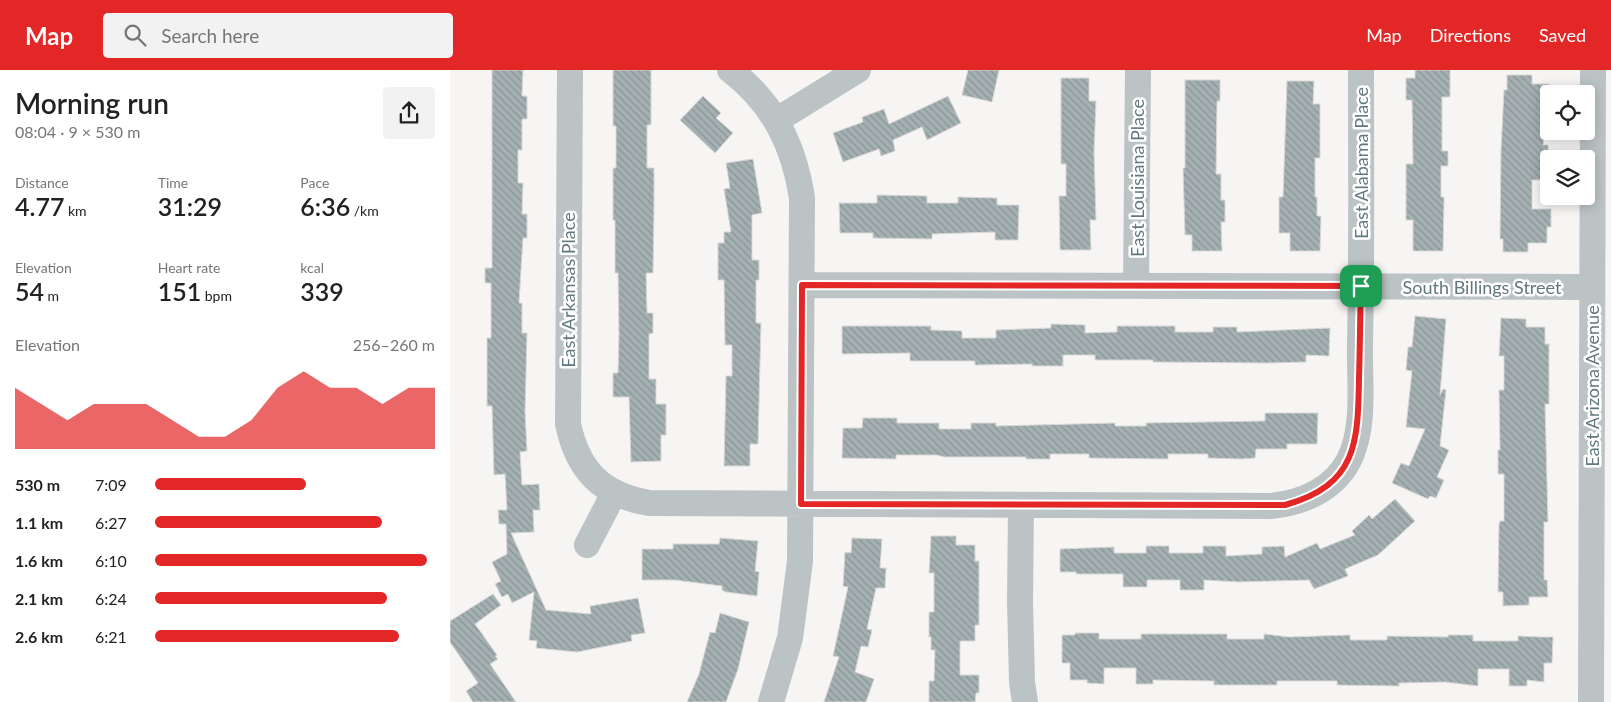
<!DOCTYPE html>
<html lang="en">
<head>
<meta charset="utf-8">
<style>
  :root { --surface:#fff; --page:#f2f2f2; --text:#222; --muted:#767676; --accent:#e32626 }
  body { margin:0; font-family:Lato,sans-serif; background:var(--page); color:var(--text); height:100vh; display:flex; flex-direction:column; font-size:19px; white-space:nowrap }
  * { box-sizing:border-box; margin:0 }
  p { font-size:16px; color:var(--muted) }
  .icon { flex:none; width:28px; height:28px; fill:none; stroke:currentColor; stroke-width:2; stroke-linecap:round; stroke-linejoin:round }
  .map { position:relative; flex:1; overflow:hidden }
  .side { display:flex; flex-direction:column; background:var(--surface); width:450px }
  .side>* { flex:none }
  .controls { position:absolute; left:1090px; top:15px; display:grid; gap:10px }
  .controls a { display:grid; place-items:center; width:55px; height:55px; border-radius:5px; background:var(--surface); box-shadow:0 2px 12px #0003; font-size:25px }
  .pin { position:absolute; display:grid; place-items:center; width:42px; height:42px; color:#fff; margin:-21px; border-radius:10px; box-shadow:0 2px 8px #0006 }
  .round { display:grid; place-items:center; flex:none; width:52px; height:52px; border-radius:5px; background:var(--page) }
  .headline { display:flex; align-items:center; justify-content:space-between; height:85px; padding:0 15px }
  h1 { font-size:28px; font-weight:600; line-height:38px }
  .figures { display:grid; grid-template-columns:repeat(3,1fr); gap:8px; height:85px; padding:5px 15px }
  .figures div { display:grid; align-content:center }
  .figures b { font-size:25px; font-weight:600 }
  .figures small { font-size:14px; font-weight:400 }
  .figures p { font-size:14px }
  .chart { height:140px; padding:10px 15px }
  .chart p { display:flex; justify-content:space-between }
  .chart svg { width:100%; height:90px; margin-top:5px; fill:var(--accent); opacity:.7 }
  ul { padding:0 15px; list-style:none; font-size:16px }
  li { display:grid; grid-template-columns:80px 60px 1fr; align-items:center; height:38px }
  li i { height:12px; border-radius:6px; background:var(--accent) }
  header { display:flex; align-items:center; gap:30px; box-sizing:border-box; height:70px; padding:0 25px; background:var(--accent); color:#fff }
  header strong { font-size:24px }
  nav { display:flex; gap:28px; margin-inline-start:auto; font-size:18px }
  .search { width:350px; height:45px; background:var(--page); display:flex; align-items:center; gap:12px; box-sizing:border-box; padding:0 18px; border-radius:5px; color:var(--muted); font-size:19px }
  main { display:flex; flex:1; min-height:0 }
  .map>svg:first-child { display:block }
</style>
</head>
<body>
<header>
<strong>Map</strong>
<div class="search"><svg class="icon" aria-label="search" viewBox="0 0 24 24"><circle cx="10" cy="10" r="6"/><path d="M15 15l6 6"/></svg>Search here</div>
<nav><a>Map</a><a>Directions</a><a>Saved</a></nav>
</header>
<main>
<section class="side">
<div class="headline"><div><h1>Morning run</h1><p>08:04 · 9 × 530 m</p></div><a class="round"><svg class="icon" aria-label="share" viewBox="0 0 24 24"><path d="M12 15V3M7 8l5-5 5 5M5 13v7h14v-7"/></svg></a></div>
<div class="figures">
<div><p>Distance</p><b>4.77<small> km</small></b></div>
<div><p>Time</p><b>31:29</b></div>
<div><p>Pace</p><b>6:36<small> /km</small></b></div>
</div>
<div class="figures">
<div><p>Elevation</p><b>54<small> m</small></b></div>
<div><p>Heart rate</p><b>151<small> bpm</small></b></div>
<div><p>kcal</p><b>339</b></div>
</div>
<div class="chart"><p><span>Elevation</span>256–260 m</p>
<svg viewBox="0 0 160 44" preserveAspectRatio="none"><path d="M0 44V14L10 22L20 30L30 22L40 22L50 22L60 30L70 38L80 38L90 30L100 14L110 6L120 14L130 14L140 22L150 14L160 14V44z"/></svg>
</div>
<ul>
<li><b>530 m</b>7:09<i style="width:54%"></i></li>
<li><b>1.1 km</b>6:27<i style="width:81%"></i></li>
<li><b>1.6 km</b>6:10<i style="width:97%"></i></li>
<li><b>2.1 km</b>6:24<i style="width:83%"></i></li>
<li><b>2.6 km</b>6:21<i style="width:87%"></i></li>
</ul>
</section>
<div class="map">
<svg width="1161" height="632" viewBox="0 0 1161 632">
  <defs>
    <pattern id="building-back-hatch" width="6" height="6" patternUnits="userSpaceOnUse" patternTransform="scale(1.25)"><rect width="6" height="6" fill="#a4b0b2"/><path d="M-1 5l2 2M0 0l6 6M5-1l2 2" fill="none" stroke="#899496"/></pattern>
  </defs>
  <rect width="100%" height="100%" fill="#f6f5f3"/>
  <path fill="url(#building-back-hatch)" stroke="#d8d7d5" d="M 42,0 L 73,0 L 72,26 L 77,26 L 77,49 L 72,49 L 72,80 L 68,80 L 68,113 L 73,113 L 72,144 L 77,144 L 77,168 L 73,168 L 69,233 L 72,233 L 72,263 L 77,263 L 75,342 L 77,381 L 70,382 L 72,415 L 89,414 L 90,440 L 83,440 L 84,462 L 61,463 L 96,540 L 141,544 L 140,536 L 188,528 L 195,563 L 181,565 L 182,571 L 127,582 L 86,578 L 87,571 L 79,570 L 84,522 L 62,533 L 58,524 L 52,527 L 45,514 L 51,511 L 42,492 L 57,484 L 56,454 L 49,454 L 48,440 L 57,440 L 55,404 L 44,405 L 42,336 L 37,336 L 37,268 L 41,268 L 41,213 L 35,213 L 35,198 L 42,198 Z
    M 163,0 L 201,0 L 201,55 L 197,55 L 197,98 L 204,98 L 204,140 L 203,203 L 196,203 L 197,243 L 203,243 L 203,263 L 199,264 L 199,309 L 206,309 L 206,334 L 216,334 L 216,365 L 211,365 L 211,391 L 181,392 L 179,327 L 163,327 L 163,303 L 168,303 L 169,264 L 168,203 L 165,203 L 165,150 L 163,150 L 163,98 L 166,98 L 166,56 L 163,56 Z
    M 518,0 L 549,0 L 542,32 L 512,25 Z
    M 965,0 L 1000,0 L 1000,27 L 992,27 L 992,81 L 998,81 L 998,96 L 991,96 L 991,127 L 994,127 L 994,131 L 993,181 L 963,181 L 963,150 L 956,150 L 956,94 L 963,94 L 962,30 L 956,30 L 956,8 L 965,8 Z
    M 1057,5 L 1082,5 L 1082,14 L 1099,14 L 1097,47 L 1093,75 L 1098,75 L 1099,110 L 1082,110 L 1082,139 L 1101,139 L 1101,157 L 1097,157 L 1097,173 L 1078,173 L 1078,182 L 1053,182 L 1053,169 L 1050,169 L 1051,80 L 1054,20 L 1057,20 Z
    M 611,8 L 639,8 L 639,31 L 646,31 L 644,82 L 646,150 L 640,150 L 641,180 L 610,180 L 609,126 L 616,126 L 616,94 L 611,94 Z
    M 735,10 L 770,10 L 770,31 L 767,31 L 766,104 L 771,104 L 771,130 L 775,130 L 775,152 L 771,152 L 772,181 L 742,181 L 742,165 L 735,165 L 733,98 L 735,98 Z
    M 837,11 L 864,11 L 863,34 L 870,34 L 870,88 L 865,88 L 865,127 L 867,127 L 867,146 L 871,146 L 870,181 L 840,181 L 840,163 L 829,163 L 829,127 L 833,127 Z
    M 253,26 L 271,43 L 266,48 L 283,63 L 265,83 L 230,50 Z
    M 498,26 L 511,53 L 477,70 L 472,57 L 443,70 L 445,81 L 431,86 L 429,79 L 393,92 L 383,63 L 413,52 L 412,47 L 434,39 L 439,54 Z
    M 303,89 L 312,143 L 302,145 L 302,190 L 309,190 L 309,210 L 306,210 L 306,253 L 311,253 L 308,374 L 300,374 L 300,396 L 274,396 L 276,306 L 282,306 L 282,275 L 275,275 L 274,210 L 268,210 L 268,173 L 274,173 L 274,162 L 281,162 L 274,119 L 280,118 L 276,93 Z
    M 427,125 L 477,126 L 477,133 L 508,133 L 508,127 L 547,128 L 547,135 L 569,135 L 568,170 L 545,170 L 545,162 L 482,164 L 482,169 L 423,168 L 423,163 L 390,163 L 389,133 L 427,133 Z
    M 965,246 L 996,249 L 990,325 L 993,319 L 996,320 L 990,376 L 999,380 L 987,407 L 994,410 L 986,428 L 980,426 L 978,429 L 942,413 L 951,393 L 959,396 L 975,359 L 956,357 L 962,301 L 956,300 L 958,277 L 962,277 Z
    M 1051,248 L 1076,249 L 1076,257 L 1095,257 L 1095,274 L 1099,274 L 1099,334 L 1095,334 L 1098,452 L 1094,452 L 1094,510 L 1097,510 L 1098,527 L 1079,527 L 1079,535 L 1053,536 L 1053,522 L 1048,522 L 1049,454 L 1050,451 L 1054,451 L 1054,404 L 1048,404 L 1048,380 L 1050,380 L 1049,320 L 1054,320 L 1054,286 L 1049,286 Z
    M 601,254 L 635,255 L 635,263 L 667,262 L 667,256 L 725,256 L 725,262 L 763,262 L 763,257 L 787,257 L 787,262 L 880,258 L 879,286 L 856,285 L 856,292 L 817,293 L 706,292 L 703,292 L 703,290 L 645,290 L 645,285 L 613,285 L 613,296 L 582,296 L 582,294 L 525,295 L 525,291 L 460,291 L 460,283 L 392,284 L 392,256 L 481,256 L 481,260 L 512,261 L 512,268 L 546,268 L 546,260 L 601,258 Z
    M 815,343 L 868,343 L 867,374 L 837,374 L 837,379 L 806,379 L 805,388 L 790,389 L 758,388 L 758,384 L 718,384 L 718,389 L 639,388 L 639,384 L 600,384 L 600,389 L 576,389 L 576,387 L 494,387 L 487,385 L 446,385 L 446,389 L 392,388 L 393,358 L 412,358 L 413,348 L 447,348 L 447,353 L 489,353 L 489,359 L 521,359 L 521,353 L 546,353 L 546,356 L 665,353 L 665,356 L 696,356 L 696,353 L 815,351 Z
    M 945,429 L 965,451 L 928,485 L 895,499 L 898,506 L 864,519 L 859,510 L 789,512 L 754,510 L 754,520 L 730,520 L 730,510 L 697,510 L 697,517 L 673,517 L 673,504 L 626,504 L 626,502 L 610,502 L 610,479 L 664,477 L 664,483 L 696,483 L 696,476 L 719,476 L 719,483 L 753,483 L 753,476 L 776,476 L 776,486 L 812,484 L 812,477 L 834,476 L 835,487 L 867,473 L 870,479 L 905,465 L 902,461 L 919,445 L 922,449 Z
    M 481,466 L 506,466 L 506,475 L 525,475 L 525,491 L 529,491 L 529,555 L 525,555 L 525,571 L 510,571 L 510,605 L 529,605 L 529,623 L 526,623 L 525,632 L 479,632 L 479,611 L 484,611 L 485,580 L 481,580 L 481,567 L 479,567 L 479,542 L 484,542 L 484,503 L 479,503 Z
    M 270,468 L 308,471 L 305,501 L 309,502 L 307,526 L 276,522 L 272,520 L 272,516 L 225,510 L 192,510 L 192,479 L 223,479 L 223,474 L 269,474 Z
    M 402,468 L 432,469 L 430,498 L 436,498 L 435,518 L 426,518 L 417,559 L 422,560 L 418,577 L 411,576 L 405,602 L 424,609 L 416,632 L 374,632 L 389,587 L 383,586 L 398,517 L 393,516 L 395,482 L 401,483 Z
    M 43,524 L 51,535 L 25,554 L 47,585 L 45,586 L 48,589 L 40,594 L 66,632 L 23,632 L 16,621 L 28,613 L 0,572 L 0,551 Z
    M 270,543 L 299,552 L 288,599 L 276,632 L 237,632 L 249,604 L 260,562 L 265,563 Z
    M 625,563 L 649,563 L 649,569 L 691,569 L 691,564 L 777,564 L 777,569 L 814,569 L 814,564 L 839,567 L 900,565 L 900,570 L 937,570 L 937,566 L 998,567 L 998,565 L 1023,565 L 1023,571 L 1068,571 L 1068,566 L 1090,567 L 1103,567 L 1102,593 L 1094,593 L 1094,612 L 1077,610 L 1077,616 L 1059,616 L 1059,599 L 1028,599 L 1028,616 L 995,612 L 949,613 L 949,616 L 887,615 L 887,611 L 827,611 L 827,615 L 764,615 L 764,611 L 703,610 L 703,614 L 686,614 L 686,598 L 654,598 L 654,614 L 637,613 L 637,610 L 620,610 L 620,593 L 612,593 L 612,565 L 625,565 Z"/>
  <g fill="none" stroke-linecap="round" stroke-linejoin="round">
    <path stroke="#bcc3c5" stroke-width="26" d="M 120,0 L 118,354 C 128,401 152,425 199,433 L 821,436 C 853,433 884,419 899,390 C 916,356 909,310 910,273 C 912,182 911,91 911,0
      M 280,0 C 323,33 344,75 352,128 L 350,491 L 340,568 L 321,632
      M 327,50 L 408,0
      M 352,215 L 1142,217
      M 686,216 L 688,0
      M 571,435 L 570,532 L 572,612 L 575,632
      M 137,475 L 164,423
      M 1141,632 L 1143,0"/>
  </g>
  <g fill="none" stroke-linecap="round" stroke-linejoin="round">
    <defs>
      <path id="route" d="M 352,215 L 911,216 C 910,247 910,278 909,308 C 908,373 907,415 835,435 L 351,434 Z"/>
    </defs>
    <use href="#route" stroke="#fff" stroke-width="10"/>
    <use href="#route" stroke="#e32626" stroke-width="6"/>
  </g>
  <g text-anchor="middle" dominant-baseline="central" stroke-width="5" stroke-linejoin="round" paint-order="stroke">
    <g font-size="18" fill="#61787e" stroke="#fff">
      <text transform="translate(911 93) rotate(-90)">East Alabama Place</text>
      <text transform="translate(687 108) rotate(-90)">East Louisiana Place</text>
      <text x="1032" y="217">South Billings Street</text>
      <text transform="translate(118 220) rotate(-90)">East Arkansas Place</text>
      <text transform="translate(1142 316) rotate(-90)">East Arizona Avenue</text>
    </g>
  </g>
</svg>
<div class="controls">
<a><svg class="icon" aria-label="locate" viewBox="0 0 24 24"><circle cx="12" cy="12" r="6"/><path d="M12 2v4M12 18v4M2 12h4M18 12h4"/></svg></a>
<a><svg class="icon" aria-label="layers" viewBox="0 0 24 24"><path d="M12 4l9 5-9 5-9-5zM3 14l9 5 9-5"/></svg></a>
</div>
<div class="pin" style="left:911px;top:216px;background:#1e9e55"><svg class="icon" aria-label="arrive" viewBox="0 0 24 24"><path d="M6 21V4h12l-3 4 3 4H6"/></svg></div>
</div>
</main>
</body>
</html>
